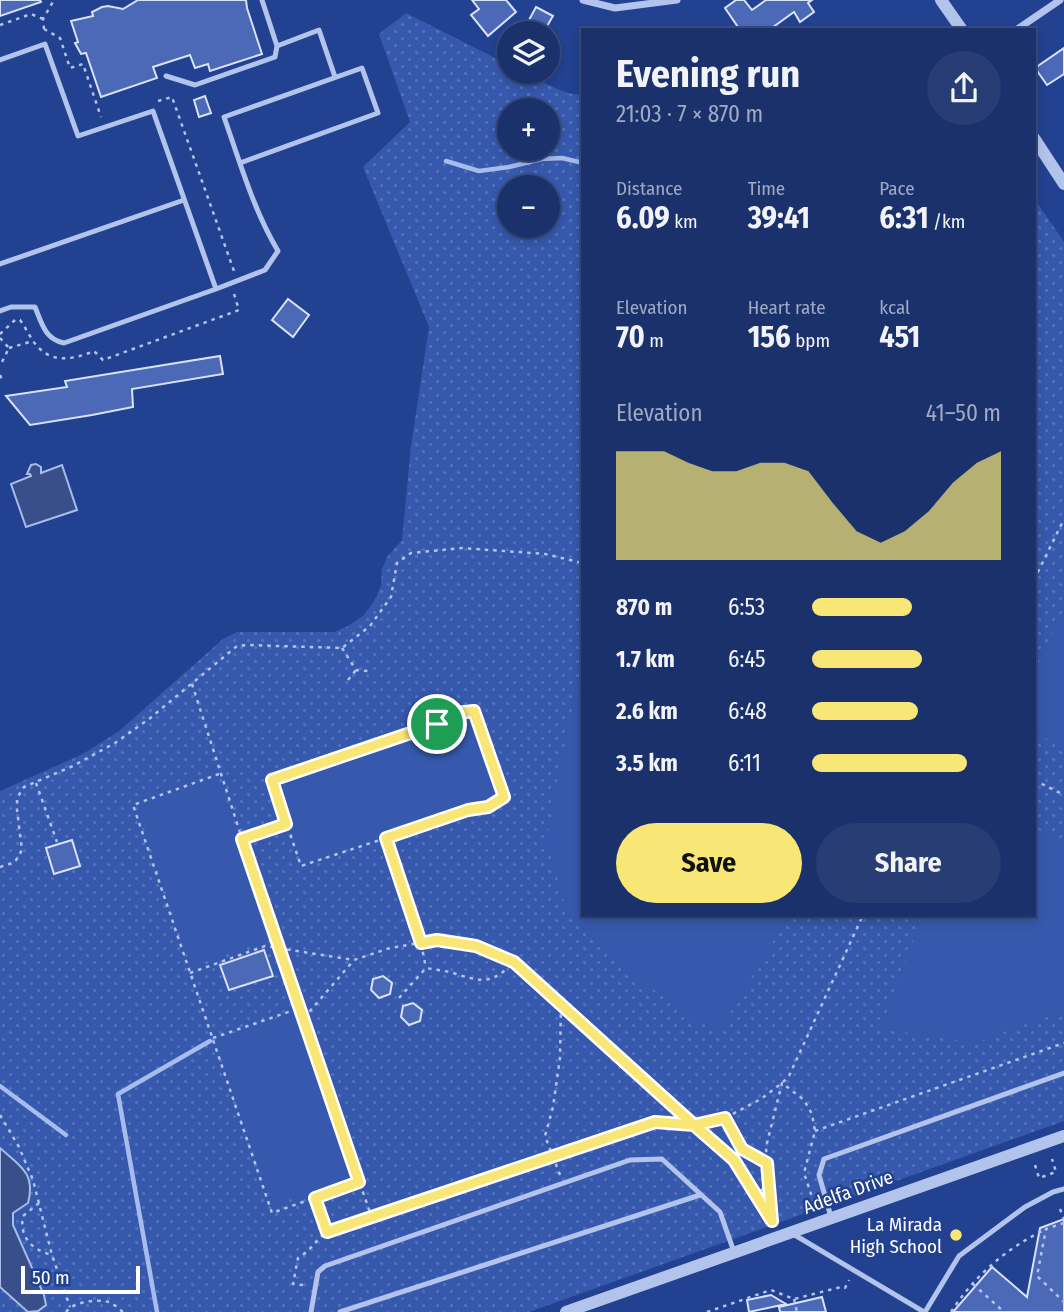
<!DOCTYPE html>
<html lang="en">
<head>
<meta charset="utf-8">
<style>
  :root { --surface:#1a316c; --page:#273d74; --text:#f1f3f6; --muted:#9fa9c2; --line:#384c7f; --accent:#f8e776 }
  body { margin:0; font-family:"Fira Sans Condensed",sans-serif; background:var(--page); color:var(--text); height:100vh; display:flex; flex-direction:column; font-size:26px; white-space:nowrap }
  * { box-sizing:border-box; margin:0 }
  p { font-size:23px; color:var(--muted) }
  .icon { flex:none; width:38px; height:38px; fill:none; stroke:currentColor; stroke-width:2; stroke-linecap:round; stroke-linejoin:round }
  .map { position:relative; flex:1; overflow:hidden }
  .sheet { position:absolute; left:581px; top:28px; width:455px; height:889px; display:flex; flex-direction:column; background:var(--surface); border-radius:0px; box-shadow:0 4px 10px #0003,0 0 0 2px var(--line) }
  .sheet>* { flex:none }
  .controls { position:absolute; left:497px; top:21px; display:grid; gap:14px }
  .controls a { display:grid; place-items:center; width:63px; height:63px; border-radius:50%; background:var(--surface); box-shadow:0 4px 10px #0003,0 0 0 2px var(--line); font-size:35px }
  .scale { position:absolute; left:21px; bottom:18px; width:119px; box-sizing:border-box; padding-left:7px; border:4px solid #fff; border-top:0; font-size:19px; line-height:24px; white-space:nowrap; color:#fff; -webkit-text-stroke:5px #224190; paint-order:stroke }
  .pin { position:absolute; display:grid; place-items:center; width:60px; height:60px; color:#fff; margin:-30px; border:4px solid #fff; border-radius:50%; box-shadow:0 2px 7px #0007 }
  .round { display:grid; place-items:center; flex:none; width:74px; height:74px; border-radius:37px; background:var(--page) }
  .overview { display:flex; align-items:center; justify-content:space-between; height:119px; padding:0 35px }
  h1 { font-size:38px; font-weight:700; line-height:52px }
  .metrics { display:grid; grid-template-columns:repeat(3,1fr); gap:10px; height:119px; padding:7px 35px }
  .metrics div { display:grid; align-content:center }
  .metrics b { font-size:30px; font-weight:700 }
  .metrics small { font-size:19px; font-weight:400 }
  .metrics p { font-size:19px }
  .chart { height:196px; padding:14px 35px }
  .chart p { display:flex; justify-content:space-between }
  .chart svg { width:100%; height:126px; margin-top:7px; fill:var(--accent); opacity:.7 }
  .action { display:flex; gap:14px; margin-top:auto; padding:14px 35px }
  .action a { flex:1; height:80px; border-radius:42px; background:var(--accent); color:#111; font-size:28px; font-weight:700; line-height:80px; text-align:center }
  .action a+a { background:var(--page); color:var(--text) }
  ul { padding:0 35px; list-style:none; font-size:23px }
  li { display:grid; grid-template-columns:112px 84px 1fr; align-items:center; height:52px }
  li i { height:18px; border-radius:9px; background:var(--accent) }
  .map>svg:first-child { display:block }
</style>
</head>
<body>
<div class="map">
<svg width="1064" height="1312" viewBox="0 0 1064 1312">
  <defs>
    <pattern id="green-dots" width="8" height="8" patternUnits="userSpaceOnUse" patternTransform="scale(1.75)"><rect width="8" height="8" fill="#3659ad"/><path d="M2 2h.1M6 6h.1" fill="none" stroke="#5472b9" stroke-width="1.8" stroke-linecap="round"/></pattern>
  </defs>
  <rect width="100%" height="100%" fill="#224190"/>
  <path fill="url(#green-dots)" fill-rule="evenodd" d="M 406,13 L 509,65 L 509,72 C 536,72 556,95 583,95 L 583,915 L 1034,915 L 1034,198 L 1064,242 L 1064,1121 L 529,1312 L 0,1312 L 0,791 L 83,754 L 119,731 L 223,639 L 237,632 L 334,632 L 348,626 L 364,615 L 375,600 L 381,585 L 382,569 L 387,557 L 402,540 L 411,446 L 429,327 L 363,167 L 410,122 L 379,34 ZM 509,110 L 548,110 L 548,149 L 509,149 ZM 509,187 L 548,187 L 548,226 L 509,226 Z"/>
  <path fill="#3659ad" d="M 1064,610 L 1064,747 L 1034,733 L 1034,672 Z
    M 583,658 L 583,915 L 789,915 L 718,1032 L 684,1012 L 618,963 L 568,914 L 547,843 L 555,792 Z
    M 478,708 L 509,799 L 488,810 L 469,811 L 467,808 L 303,864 L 275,781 L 439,725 L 438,721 L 455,710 Z
    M 216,771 L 273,937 L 191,965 L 134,799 Z
    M 1034,828 L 1064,843 L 1064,1009 L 975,1043 L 883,1029 L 922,915 L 1034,915 Z
    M 299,1011 L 355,1177 L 273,1205 L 216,1039 Z"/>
  <path fill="#394f8a" stroke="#a7bced" stroke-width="2" d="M 36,464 L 41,467 L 41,473 L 62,465 L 77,510 L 26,527 L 11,484 L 31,476 L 30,474 L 27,474 L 31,465 Z
    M 0,1148 C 20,1166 36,1173 28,1203 L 13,1213 L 13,1225 L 44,1295 L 46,1305 L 38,1311 L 28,1312 L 0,1287 Z"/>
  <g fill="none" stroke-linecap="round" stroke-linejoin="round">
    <path stroke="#a7bced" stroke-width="4.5" d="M 446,161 L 479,171 L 509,167 L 542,159 L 562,158 L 583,163
      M 0,1086 L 66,1135
      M 157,1312 L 118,1094 L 210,1041"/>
  </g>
  <path fill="#4b69b7" stroke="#d8e2f9" stroke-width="2" d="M 0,0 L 40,0 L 41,2 L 0,16 Z
    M 138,0 L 246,0 L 247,8 L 262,54 L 210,71 L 208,64 L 195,68 L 190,55 L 153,67 L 157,78 L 101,97 L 86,53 L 81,54 L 75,43 L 78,42 L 71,21 L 93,16 L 92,12 L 102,7 L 108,6 L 123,9 Z
    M 472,0 L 506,0 L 516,12 L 488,36 L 471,15 L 479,9 Z
    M 736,0 L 744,0 L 752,10 L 766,0 L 812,0 L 808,3 L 814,12 L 800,22 L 794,12 L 769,30 L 740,30 L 725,8 Z
    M 536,7 L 553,16 L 543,33 L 522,33 Z
    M 1064,48 L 1064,74 L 1047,85 L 1035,68 Z
    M 205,96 L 211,113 L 199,117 L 194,100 Z
    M 288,299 L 309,315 L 293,337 L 272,320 Z
    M 220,356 L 223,374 L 132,389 L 133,407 L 92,415 L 30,425 L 6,396 L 67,387 L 65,381 Z
    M 72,840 L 80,866 L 54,874 L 46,848 Z
    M 264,950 L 273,976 L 229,990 L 220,965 Z
    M 383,976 L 392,983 L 390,994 L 379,998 L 371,990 L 373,979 Z
    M 413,1003 L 422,1010 L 420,1021 L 409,1025 L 401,1017 L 403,1006 Z
    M 1064,1219 L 1064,1312 L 953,1312 L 992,1267 L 1027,1297 L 1040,1228 Z
    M 771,1295 L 786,1304 L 749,1312 L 747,1300 Z
    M 822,1297 L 826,1312 L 780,1312 L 779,1307 Z"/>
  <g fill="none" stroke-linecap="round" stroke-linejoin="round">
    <path stroke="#b3c4ec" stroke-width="2.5" stroke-dasharray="3.5 5" stroke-linecap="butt" d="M 0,25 L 31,14 L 43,19
      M 44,29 L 60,38 L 70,68 L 83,64 L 101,117
      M 44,29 L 43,19 L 54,0
      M 158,101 L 172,97 L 234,271
      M 0,334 L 15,320 L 20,320 C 27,329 31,341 40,349 C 56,364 77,358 94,351 L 103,360 L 239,310 L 234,294
      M 0,338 L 9,348 L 0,366
      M 9,348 L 33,341
      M 0,375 L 2,380
      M 1034,580 L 1064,519
      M 342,648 L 356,670 L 368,671
      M 348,680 L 356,670
      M 192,684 L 277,947 L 372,1218
      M 219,774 L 133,805 L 272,1213 L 359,1182
      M 1034,780 L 1064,795
      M 36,783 L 57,842
      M 386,838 L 301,866 L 272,780 L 437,724 L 455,713 L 474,711 L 504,797 L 488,807 L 468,810 L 386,838 L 421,943 L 426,968
      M 243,839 L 286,824
      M 0,867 L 15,862 L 22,850 L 17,810 L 17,798 L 24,787 L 73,766 L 115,743 L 149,719 L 237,646 L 248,645 L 342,648 L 370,626 L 391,597 L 397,563 L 411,553 L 462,548 L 545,554 L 583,563
      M 190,973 L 265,946 L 354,960 L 390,948 L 437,940 L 476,946 L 514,962 L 734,1159 L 748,1179 L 755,1195 L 768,1185 L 766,1147 L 782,1083 L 804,1100 L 812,1114 L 815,1131 L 804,1173 L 815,1206
      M 399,998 L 426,968 C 437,970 449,971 459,975 C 486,983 494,982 514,962
      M 304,1018 L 354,960
      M 213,1038 L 300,1008
      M 0,1115 L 19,1147 L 33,1180 L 52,1255 L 70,1307
      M 725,1118 L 742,1149 L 766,1163
      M 815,1131 L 1064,1043
      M 734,1159 L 742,1149
      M 1035,1165 L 1039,1178 L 1056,1172 L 1052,1159
      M 560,1175 L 545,1136 L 553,1107 L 560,1058 L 561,1004
      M 768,1185 L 772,1221
      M 755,1195 L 770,1218
      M 315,1198 L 327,1231
      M 39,1203 L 23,1216 C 19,1237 32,1250 52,1255
      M 1060,1209 L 1064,1219
      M 1064,1223 L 1046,1229 L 1037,1276 L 1064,1302
      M 973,1284 L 1004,1312
      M 303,1285 L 293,1284 L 298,1258 C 312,1250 314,1241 327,1232 L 655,1122 L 694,1125 L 725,1118 L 761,1099 L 782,1083 L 789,1076 L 863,915
      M 794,1299 L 797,1312
      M 66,1312 C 75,1301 96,1299 109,1302 C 114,1304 119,1309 123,1312
      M 707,1312 L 771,1290 L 794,1299 L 841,1287 L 845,1288 L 849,1280
      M 951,1312 C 975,1275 1007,1248 1046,1229"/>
    <path stroke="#b3c4ec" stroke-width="5" d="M 262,0 L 277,46 L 319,30 L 335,77
      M 0,60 L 45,44 L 78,136 L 153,111 L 216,289 L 64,343 C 45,339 42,324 35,307 L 11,307 L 0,311
      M 166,76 L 195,85 L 275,57 L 277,46
      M 0,264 L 184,200
      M 216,289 L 265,270 L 278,251 C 253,209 240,162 224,117 L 362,68 L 378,113 L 240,163
      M 831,1217 L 819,1175 L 824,1159 L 1064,1073
      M 793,1234 L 924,1312
      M 311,1312 L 318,1272 L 325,1266 L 630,1160 L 662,1159 L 720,1212 L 734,1252
      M 340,1312 L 700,1195
      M 925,1312 L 959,1256 L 1025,1207 L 1053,1192 L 1064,1189"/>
    <path stroke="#b3c4ec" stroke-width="7" d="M 583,0 L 615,8 L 677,0
      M 1016,30 L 1060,0"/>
    <path stroke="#b3c4ec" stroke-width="12" d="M 941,0 L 962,30
      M 1034,138 L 1064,184
      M 566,1312 L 1064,1136"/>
  </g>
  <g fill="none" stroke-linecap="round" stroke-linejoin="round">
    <defs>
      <path id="route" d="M 437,724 L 272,780 L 286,824 L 242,839 L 359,1182 L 315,1198 L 327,1232 L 655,1122 L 694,1125 L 734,1160 L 772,1221 L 767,1163 L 742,1149 L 725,1118 L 694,1125 L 514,962 L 476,946 L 437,940 L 421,943 L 386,838 L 468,810 L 488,807 L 504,797 L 474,711 L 455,713 L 437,724"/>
    </defs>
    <use href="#route" stroke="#fff" stroke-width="14"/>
    <use href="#route" stroke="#f8e776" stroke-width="9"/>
  </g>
  <circle fill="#f8e776" stroke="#224190" stroke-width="2.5" cx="956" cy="1235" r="7"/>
  <g text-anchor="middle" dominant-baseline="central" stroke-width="5" stroke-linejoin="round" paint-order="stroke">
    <g font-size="19" fill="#fff" stroke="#224190">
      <text transform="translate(848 1192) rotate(-20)">Adelfa Drive</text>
    </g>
    <g font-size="19" fill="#fff" stroke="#224190" text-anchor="end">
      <text x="942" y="1224">La Mirada<tspan x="942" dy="22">High School</tspan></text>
    </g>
  </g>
</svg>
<div class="controls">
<a><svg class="icon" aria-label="layers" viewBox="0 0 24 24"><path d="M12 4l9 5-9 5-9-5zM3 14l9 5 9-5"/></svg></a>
<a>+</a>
<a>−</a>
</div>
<div class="scale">50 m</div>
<div class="pin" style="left:437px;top:724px;background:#1e9e55"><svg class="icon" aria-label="arrive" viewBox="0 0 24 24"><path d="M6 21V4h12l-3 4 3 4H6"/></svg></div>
<section class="sheet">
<div class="overview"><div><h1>Evening run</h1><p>21:03 · 7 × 870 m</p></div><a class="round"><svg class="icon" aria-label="share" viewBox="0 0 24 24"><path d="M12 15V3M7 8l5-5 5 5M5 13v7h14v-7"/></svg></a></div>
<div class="metrics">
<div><p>Distance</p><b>6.09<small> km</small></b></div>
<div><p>Time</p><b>39:41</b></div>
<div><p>Pace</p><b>6:31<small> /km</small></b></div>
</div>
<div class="metrics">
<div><p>Elevation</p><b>70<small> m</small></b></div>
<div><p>Heart rate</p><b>156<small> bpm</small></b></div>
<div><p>kcal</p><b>451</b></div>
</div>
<div class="chart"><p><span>Elevation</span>41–50 m</p>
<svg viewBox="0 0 160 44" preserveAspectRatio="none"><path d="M0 44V6L10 6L20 6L30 10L40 13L50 13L60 10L70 10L80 13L90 24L100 34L110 38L120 34L130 27L140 17L150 10L160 6V44z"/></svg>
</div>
<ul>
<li><b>870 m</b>6:53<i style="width:53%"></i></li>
<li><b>1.7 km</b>6:45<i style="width:58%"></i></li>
<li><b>2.6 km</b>6:48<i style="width:56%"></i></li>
<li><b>3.5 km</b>6:11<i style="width:82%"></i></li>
</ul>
<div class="action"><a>Save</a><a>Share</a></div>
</section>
</div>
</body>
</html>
